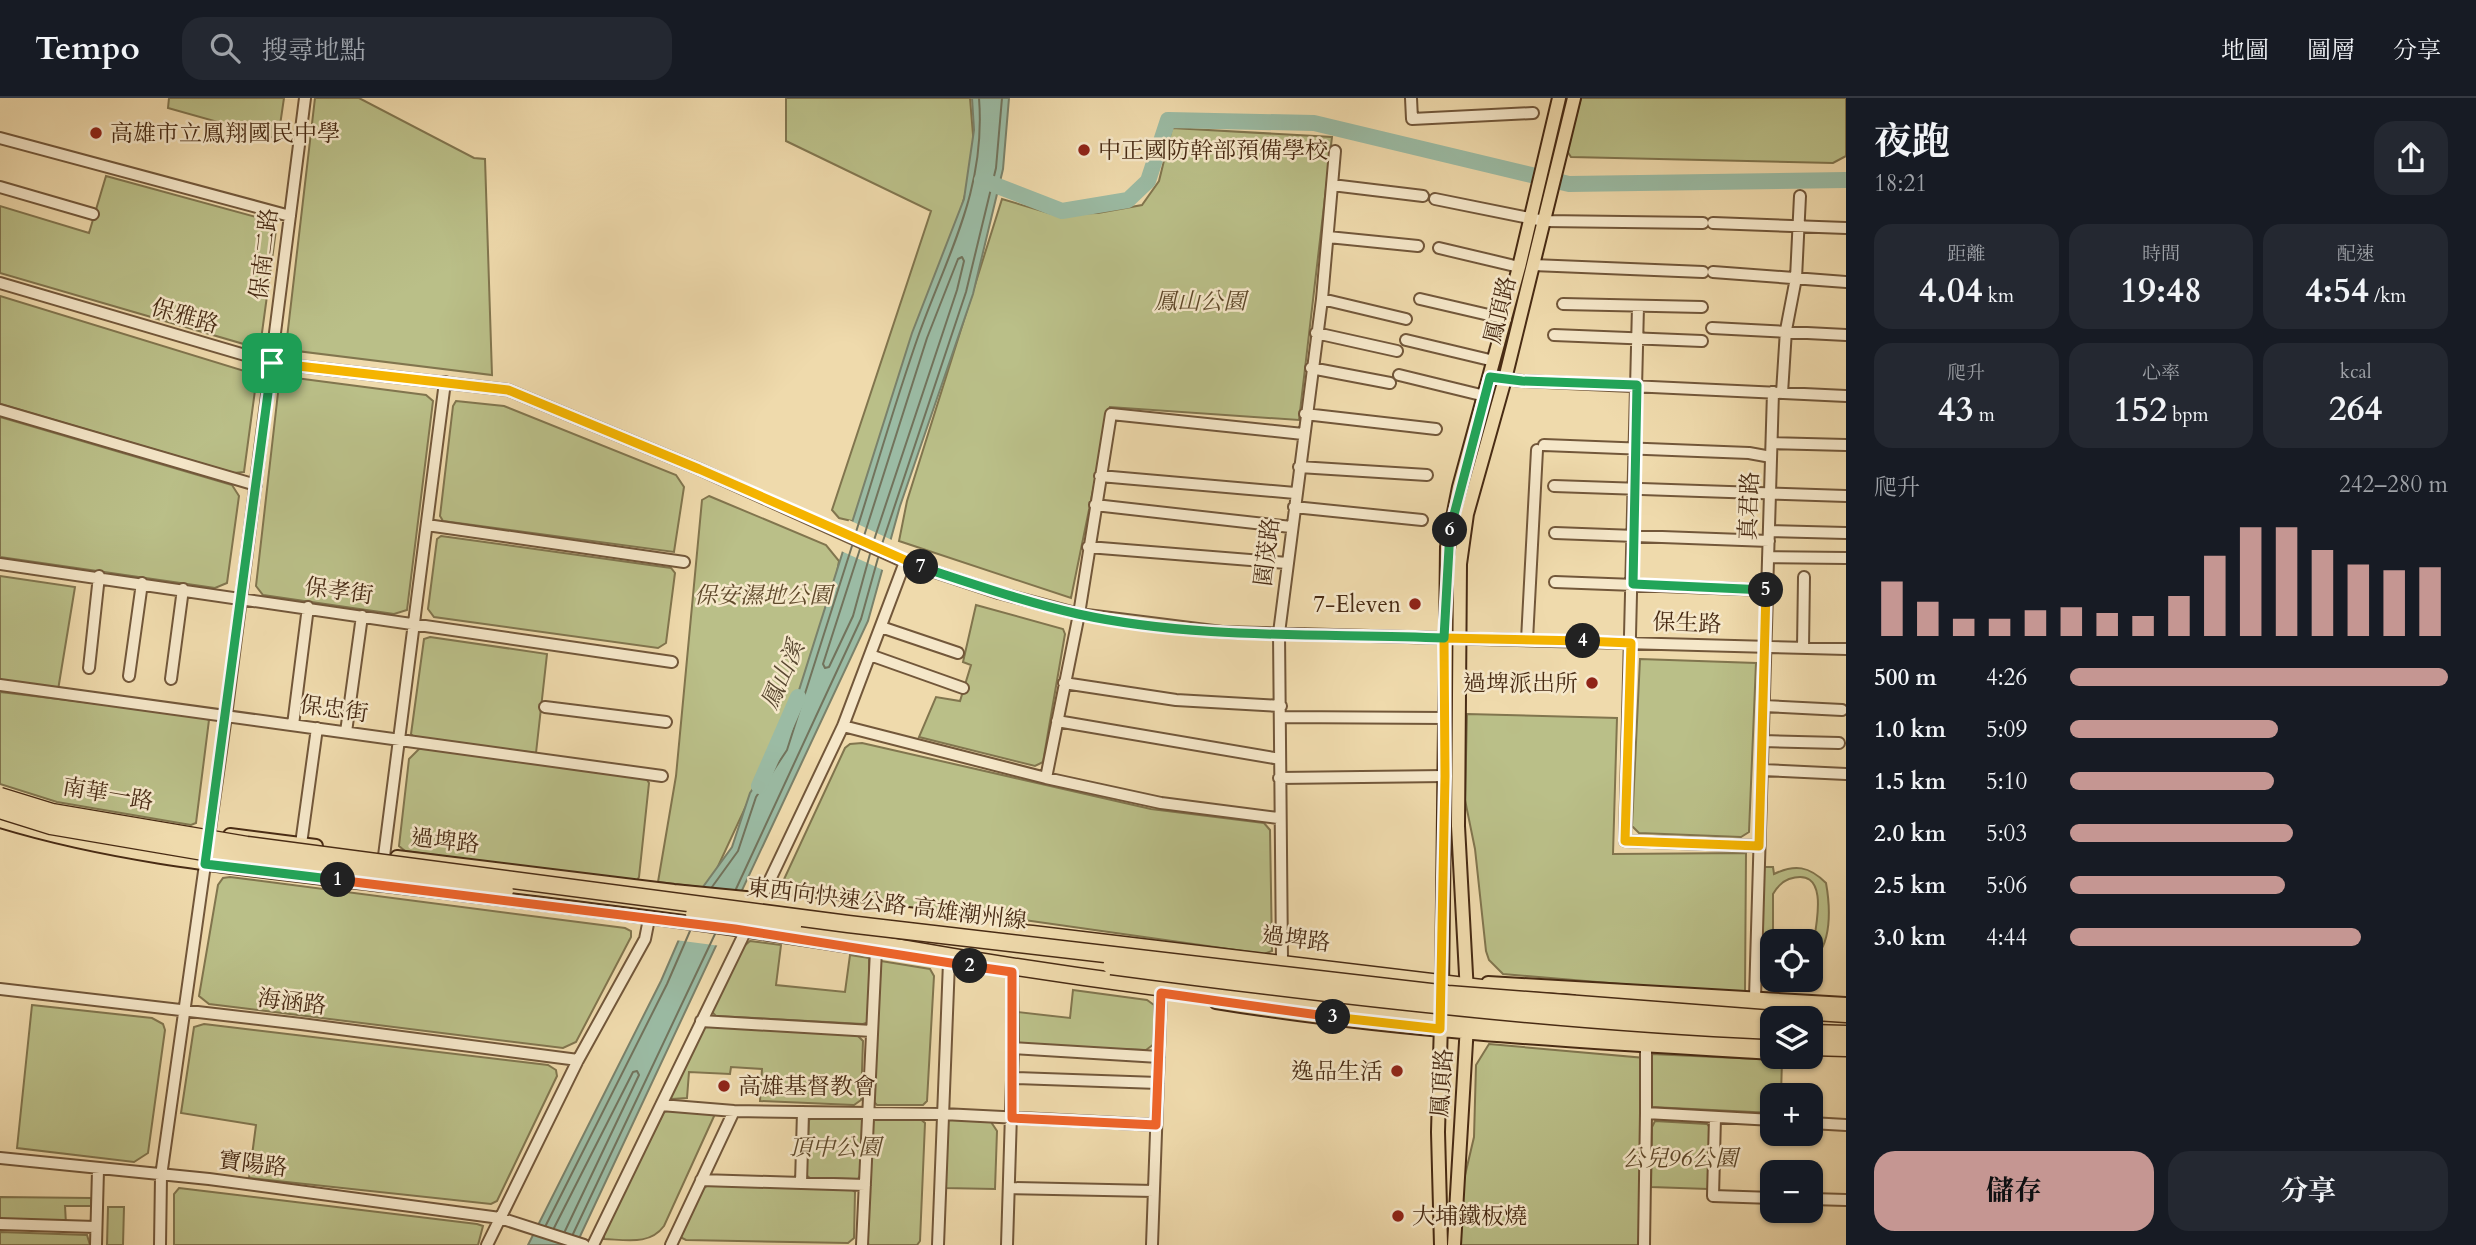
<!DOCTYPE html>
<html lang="zh-TW">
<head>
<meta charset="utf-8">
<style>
  :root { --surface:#171b24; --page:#242831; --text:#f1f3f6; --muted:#9ea1a6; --line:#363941; --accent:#c59692 }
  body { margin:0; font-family:Cardo,"Noto Serif TC",serif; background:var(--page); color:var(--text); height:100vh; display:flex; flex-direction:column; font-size:26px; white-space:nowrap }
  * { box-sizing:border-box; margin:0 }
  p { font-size:23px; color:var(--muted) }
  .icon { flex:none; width:38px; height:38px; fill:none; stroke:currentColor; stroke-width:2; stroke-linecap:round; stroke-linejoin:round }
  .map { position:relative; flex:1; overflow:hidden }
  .sheet { display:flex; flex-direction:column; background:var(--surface); width:630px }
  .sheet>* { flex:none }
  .tools { position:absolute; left:1760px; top:831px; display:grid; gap:14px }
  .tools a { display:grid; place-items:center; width:63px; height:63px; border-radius:14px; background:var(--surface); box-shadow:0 2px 5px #0004; font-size:35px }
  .pin { position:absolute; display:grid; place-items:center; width:60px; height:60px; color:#fff; margin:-30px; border-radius:14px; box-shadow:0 4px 10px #0006 }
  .km { position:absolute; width:35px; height:35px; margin:-18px; border-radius:50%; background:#222; color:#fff; font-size:19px; line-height:35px; text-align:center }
  .round { display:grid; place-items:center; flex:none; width:74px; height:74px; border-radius:21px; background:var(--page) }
  .head { display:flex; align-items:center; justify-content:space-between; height:119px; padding:0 28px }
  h1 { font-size:38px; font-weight:700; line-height:52px }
  .metrics { display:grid; grid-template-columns:repeat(3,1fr); gap:10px; height:119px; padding:7px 28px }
  .metrics div { display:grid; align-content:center; border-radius:18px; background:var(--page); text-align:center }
  .metrics b { font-size:35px; font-weight:700 }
  .metrics small { font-size:19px; font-weight:400 }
  .metrics p { font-size:19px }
  .chart { height:196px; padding:14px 28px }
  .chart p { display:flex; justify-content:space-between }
  .chart svg { width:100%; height:126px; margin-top:7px; stroke:var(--accent); stroke-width:6 }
  .cta { display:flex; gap:14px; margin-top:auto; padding:14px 28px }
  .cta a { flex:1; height:80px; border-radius:21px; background:var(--accent); color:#111; font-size:28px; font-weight:700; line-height:80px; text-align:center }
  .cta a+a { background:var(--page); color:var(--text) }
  ul { padding:0 28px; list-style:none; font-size:23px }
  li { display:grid; grid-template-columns:112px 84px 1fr; align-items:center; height:52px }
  li i { height:18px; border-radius:9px; background:var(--accent) }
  header { display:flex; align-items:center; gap:42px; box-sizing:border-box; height:98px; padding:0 35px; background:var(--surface); border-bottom:2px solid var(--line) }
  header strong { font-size:33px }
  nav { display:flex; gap:38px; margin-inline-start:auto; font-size:24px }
  .search { width:490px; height:63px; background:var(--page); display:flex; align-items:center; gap:18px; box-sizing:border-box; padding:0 24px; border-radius:21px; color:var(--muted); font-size:26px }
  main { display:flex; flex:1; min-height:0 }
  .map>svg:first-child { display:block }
</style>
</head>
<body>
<header>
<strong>Tempo</strong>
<div class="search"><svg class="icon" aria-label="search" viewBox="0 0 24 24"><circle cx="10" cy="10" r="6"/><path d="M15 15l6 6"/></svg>搜尋地點</div>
<nav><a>地圖</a><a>圖層</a><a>分享</a></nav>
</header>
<main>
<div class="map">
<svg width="1846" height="1147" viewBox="0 0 1846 1147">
  <rect width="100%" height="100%" fill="#efdaac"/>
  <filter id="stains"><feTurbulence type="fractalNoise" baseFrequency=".00286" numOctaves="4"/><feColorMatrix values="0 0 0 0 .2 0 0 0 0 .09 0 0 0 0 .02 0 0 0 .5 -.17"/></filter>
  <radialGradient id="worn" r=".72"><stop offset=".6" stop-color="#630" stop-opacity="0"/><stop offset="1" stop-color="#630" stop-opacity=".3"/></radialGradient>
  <path fill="#babf88" stroke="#81754e" stroke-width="2" d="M 169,0 L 284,0 L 278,41 L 168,10 Z
    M 315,0 L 359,0 L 474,60 L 485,61 L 492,277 L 289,252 L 287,240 Z
    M 786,0 L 970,0 L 975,61 L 932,215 L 856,424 L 839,420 L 832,412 L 931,113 L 786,43 Z
    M 1581,0 L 1846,0 L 1846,58 L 1833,65 L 1571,59 L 1567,53 Z
    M 1172,30 L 1332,39 L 1299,322 L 1110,309 L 1071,500 L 899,443 L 907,403 L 1002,101 L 1052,116 L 1098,115 L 1142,107 L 1159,83 Z
    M 106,78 L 274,124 L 276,132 L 261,242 L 254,249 L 0,175 L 0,108 L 89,135 Z
    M 0,198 L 251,275 L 256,285 L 244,374 L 234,375 L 0,306 Z
    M 288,279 L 426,297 L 433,303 L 407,512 L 394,516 L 263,497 L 256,488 L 279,286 L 282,281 Z
    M 456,303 L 504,308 L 676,377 L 684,389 L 674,454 L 443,423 L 440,418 L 453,308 Z
    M 0,319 L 232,387 L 239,398 L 227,485 L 215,490 L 0,459 Z
    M 709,398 L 826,447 L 839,463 L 827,533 L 708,790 L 658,784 L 676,678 L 702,402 Z
    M 441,438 L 671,470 L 675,475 L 666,545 L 658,550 L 434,519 L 428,511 L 437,441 Z
    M 0,478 L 75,489 L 58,592 L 0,583 Z
    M 976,507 L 1063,531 L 1065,536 L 1043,664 L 1035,668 L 919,639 L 936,599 L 960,603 L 971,567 L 963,564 Z
    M 430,539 L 547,556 L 536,655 L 415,640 L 411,636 L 424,541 Z
    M 1640,561 L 1756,565 L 1749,734 L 1741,739 L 1639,735 L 1632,728 Z
    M 0,594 L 201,618 L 209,622 L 196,725 L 191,727 L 57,704 L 0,686 Z
    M 1467,616 L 1617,620 L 1613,756 L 1746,755 L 1745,892 L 1738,896 L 1503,876 L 1489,862 L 1486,853 L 1475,751 L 1465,702 Z
    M 862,645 L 1151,711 L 1264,725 L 1270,732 L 1272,853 L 1264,856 L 1017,821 L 782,799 L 779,792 L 845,650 L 850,646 Z
    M 420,650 L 645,679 L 649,685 L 639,779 L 636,784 L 405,753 L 399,748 L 409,661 Z
    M 1763,769 L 1773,769 L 1774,776 C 1795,766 1809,768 1826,785 C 1830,807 1833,849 1811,862 C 1811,846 1837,765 1789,781 C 1781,784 1777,789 1773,796 L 1773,858 L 1770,857 L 1770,867 L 1760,866 Z
    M 230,779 L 625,830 L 631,833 L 631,839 L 576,944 L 563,950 L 209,906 L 199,898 L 218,787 L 223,780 Z
    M 750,843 L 781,847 L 776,887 L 845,894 L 850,857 L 869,860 L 869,924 L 863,926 L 716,918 L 711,913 L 743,849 Z
    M 881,863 L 930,871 L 934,878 L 927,1003 L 923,1007 L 877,1007 L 873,1003 Z
    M 1073,892 L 1147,902 L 1154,907 L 1154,946 L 1146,952 L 1022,948 L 1018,944 L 1018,914 L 1070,920 Z
    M 32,907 L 152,920 L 163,926 L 165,932 L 148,1055 L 134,1064 L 17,1050 Z
    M 204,926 L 548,967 L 556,972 L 557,978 L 497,1103 L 491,1106 L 249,1080 L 256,1027 L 181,1015 L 194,929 Z
    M 708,927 L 857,937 L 863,943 L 861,1002 L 854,1007 L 760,1003 L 762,971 L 731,969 L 730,976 L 689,974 L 687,1000 L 672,1001 L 670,998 L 702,930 Z
    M 1489,946 L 1645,960 L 1643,1147 L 1460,1147 L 1462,1090 L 1474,1039 L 1476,967 Z
    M 1651,956 L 1782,962 L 1781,997 L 1773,998 L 1773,1015 L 1651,1009 Z
    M 671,1012 L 715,1016 L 664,1128 C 650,1147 628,1142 604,1141 L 604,1134 L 664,1014 Z
    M 877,1018 L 918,1019 L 925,1025 L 920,1143 L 917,1147 L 869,1147 L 865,1140 L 871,1024 Z
    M 813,1019 L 862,1020 L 865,1025 L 862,1074 L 858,1081 L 810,1080 L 806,1077 L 809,1022 Z
    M 950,1021 L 991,1024 L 997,1033 L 995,1091 L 944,1090 L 946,1026 Z
    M 1655,1023 L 1707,1026 L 1711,1031 L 1708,1091 L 1651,1089 L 1652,1029 Z
    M 710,1086 L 850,1090 L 855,1094 L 854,1140 L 848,1145 L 686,1142 L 680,1139 L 704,1090 Z
    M 179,1090 L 477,1126 L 483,1128 L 478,1147 L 174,1147 L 174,1096 Z
    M 0,1099 L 91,1100 L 91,1108 L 65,1108 L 66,1126 L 0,1124 Z
    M 108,1109 L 124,1109 L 123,1147 L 107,1147 Z
    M 0,1134 L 87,1137 L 90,1147 L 0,1147 Z"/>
  <path fill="#9bbba4" stroke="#7a816a" stroke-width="2" d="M 972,0 L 1009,0 L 1003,71 L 973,196 L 900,408 L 868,523 L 576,1147 L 528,1147 L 661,883 L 700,793 L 732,749 L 750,695 L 781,649 L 912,235 L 964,101 L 974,32 Z"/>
  <path fill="#efdaac" d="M 849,422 L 894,443 L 885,473 L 839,452 Z
    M 697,790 L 746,795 L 721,848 L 675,842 Z"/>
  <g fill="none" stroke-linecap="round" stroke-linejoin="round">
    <path stroke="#72735c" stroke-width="2" d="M 856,434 C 877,368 896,301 919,236 C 949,153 986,91 979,0
      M 864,438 L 927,240 L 958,161 L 962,159 L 964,163 L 957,192 L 874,442
      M 882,446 L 966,194 L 996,70 L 1002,0
      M 860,451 L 823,566 L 825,570 L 829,569 L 853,518 L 870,456
      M 712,789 L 738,753 L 756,699 L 787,652 L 852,448
      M 736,791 L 861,521 L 878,460
      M 546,1127 L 667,886 L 690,833
      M 554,1130 L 633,974 L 637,973 L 639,977 L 565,1133
      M 573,1136 L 715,836"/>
    <path stroke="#9bbba4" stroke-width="16" d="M 982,82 L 1062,113 L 1128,102 L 1148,83 L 1168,22 L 1314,25 L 1569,86 L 1846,82
      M 759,688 L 798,599"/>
    <defs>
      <path id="minor" d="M 1411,0 L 1412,21 L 1533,15
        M 0,40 L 290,118
        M 1332,87 L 1423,98
        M 0,89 L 93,116
        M 1435,101 L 1544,123 L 1703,125
        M 1713,125 L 1846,130
        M 1328,139 L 1418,148
        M 1439,150 L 1519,169
        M 1533,167 L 1703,174
        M 1713,174 L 1846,184
        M 0,185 L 272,265 L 508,292 L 699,371 L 905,464 L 999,495 L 1079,516 L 1222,534 L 1846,551
        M 1322,201 L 1406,221
        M 1420,201 L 1506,221
        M 1563,206 L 1702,209
        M 1638,208 L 1625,743 L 1759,748
        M 1712,230 L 1846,237
        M 1316,235 L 1397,253
        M 1554,237 L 1702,243
        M 1406,242 L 1494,263
        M 1311,270 L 1390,285
        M 1399,277 L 1485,298
        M 1490,279 L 1522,283 L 1846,298
        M 1782,295 L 1786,232 L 1796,180 L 1800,98
        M 0,312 L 256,387
        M 1305,316 L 1436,331
        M 1772,345 L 1846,347
        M 1544,347 L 1749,355 L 1771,359
        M 1299,369 L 1427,377
        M 1100,378 L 1295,395
        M 1554,388 L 1846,398
        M 1095,407 L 1291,429
        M 1294,409 L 1422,422
        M 427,427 L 684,464
        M 1769,433 L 1846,435
        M 1555,435 L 1769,443
        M 1088,449 L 1287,465
        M 1768,459 L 1846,460
        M 0,466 L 672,564
        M 1555,484 L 1767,492
        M 881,529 L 958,555
        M 1527,542 L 1537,352
        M 1803,550 L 1804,479
        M 870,557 L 963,590
        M 89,570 L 99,478
        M 129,578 L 142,485
        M 171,581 L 183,491
        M 1064,585 L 1176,602 L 1281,608
        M 0,587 L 662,678
        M 1764,608 L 1842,612
        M 545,609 L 666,624
        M 1280,619 L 1445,620
        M 1057,623 L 1280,661
        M 293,627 L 308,509
        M 843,628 L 1046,680 L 1161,705 L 1278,720
        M 346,634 L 362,518
        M 1763,643 L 1839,645
        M 1762,672 L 1846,676
        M 1046,680 L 1079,516 L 1111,316 L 1303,336
        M 1279,680 L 1445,678
        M 301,746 L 317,630
        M 384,758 L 445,284
        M 757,809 L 843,628 L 905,464
        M 1282,861 L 1279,535 L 1322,201 L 1335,53
        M 0,891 L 301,926 L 578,962
        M 1755,900 L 1773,294
        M 701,923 L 872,933
        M 1646,948 L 1646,1015
        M 1013,950 L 1159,959
        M 1013,980 L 1158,985
        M 661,1007 L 734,1013 L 943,1016 L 1156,1027
        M 1715,1019 L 1713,1098 L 1773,1100
        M 1811,1025 L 1846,1027
        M 0,1060 L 209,1081 L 500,1120 L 584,1147
        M 701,1082 L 865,1087
        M 801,1085 L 803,1014
        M 1010,1090 L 1154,1093
        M 1811,1101 L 1846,1102
        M 0,1126 L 95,1129
        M 96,1147 L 98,1072
        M 160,1147 L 161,1078 L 226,618 L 305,0
        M 487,1147 L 578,962 L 645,841 L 649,821
        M 593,1147 L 749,826
        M 671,1147 L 734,1013
        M 862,1147 L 876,852
        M 938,1147 L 949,864
        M 1007,1147 L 1013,950 L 1012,874
        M 1152,1147 L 1161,895
        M 1644,1147 L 1646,1015 L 1773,1022"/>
      <path id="major" d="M 0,723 C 121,760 249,771 375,786 C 537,805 700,824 862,850
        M 230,737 L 316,748
        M 397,759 L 674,793 L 1019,827
        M 1488,885 L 1846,906
        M 1442,892 L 1447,449 L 1459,389 L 1519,169 L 1559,0
        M 1467,895 L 1458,728 L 1460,466 L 1467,416 L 1505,281 L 1574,0
        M 1216,904 C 1399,934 1587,944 1773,955
        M 1441,924 L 1438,1034 L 1441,1147
        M 1454,1147 L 1467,927"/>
      <path id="highway" d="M 814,815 L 1032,836 L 1498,892
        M 779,827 C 1107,893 1440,925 1773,947
        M 1583,899 L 1846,916
        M 1811,935 L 1846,936
        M 1811,949 L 1846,950"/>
    </defs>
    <use href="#minor" stroke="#72573a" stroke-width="14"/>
    <use href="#major" stroke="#482b14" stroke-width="16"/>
    <use href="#highway" stroke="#482b14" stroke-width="19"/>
    <use href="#minor" stroke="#f5e7c9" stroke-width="10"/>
    <use href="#major" stroke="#efdaac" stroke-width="12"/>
    <use href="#highway" stroke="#efdaac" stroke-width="16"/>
    <defs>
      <path id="highway-bridge" d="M 0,698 L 52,714 L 247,747 L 848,826 L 1448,896 L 1773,921
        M 0,712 L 51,728 L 245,761 L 505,793
        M 694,816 L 793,828
        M 1111,868 C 1330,897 1551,923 1773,933"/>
    </defs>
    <use href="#highway-bridge" stroke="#482b14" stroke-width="19" stroke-linecap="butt"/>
    <use href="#highway-bridge" stroke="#efdaac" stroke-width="16"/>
  </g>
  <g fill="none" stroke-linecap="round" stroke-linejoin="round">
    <defs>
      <path id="split-1" d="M 272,265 L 205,766 L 338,782"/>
      <path id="split-2" d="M 338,782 L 735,831 L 970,868"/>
      <path id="split-3" d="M 970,868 L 1012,874 L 1012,1020 L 1156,1027 L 1161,895 L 1333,919"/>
      <path id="split-4" d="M 1333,919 L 1440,931 L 1445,678 L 1444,540 L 1583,543"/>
      <path id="split-5" d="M 1583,543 L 1631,545 L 1625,743 L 1759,748 L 1766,492"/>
      <path id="split-6" d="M 1450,432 L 1490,279 L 1522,283 L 1637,287 L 1633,486 L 1766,492"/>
      <path id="split-7" d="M 921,469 C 973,486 1025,504 1078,516 C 1197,542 1323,535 1444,540 L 1450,432"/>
      <path id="split-8" d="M 272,265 L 508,292 L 699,371 L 921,469"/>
    </defs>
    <use href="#split-1" stroke="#fff" stroke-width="14"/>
    <use href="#split-2" stroke="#fff" stroke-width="14"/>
    <use href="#split-3" stroke="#fff" stroke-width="14"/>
    <use href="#split-4" stroke="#fff" stroke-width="14"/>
    <use href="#split-5" stroke="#fff" stroke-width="14"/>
    <use href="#split-6" stroke="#fff" stroke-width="14"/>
    <use href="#split-7" stroke="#fff" stroke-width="14"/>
    <use href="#split-8" stroke="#fff" stroke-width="14"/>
    <use href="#split-1" stroke="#22a559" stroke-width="9"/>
    <use href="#split-2" stroke="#f0652b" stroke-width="9"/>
    <use href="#split-3" stroke="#f0652b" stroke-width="9"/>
    <use href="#split-4" stroke="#f5b400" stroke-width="9"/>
    <use href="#split-5" stroke="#f5b400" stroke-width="9"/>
    <use href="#split-6" stroke="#22a559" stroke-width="9"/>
    <use href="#split-7" stroke="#22a559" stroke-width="9"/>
    <use href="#split-8" stroke="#f5b400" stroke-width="9"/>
  </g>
  <g fill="#8f2418" stroke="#f5e7c9" stroke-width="2.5">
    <circle cx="96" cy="35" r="7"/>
    <circle cx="1084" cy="52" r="7"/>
    <circle cx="1415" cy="506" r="7"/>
    <circle cx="1592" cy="585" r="7"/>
    <circle cx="1397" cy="973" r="7"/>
    <circle cx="724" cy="988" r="7"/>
    <circle cx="1398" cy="1118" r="7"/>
  </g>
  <g text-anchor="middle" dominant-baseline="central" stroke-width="5" stroke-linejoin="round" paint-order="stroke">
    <g font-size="23" fill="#482b14" stroke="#f5e7c9" text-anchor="start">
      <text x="110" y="35">高雄市立鳳翔國民中學</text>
      <text x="1098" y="52">中正國防幹部預備學校</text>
      <text x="1401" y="506" text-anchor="end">7-Eleven</text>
      <text x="1578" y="585" text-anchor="end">過埤派出所</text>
      <text x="1383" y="973" text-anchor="end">逸品生活</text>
      <text x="738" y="988">高雄基督教會</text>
      <text x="1412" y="1118">大埔鐵板燒</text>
    </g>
    <g font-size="23" fill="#482b14" stroke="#f5e7c9">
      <text transform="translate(264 156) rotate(-83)">保南二路</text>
      <text transform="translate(1500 212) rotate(-76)">鳳頂路</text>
      <text transform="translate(185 218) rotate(16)">保雅路</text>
      <text transform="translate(1749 408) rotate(-88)">真君路</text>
      <text transform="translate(1267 454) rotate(-83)">園茂路</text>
      <text transform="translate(339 493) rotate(8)">保孝街</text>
      <text transform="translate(1687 525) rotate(2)">保生路</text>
      <text transform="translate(334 611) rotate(8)">保忠街</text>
      <text transform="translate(108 696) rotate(10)">南華一路</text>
      <text transform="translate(445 743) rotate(6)">過埤路</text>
      <text transform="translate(887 806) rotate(7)">東西向快速公路 高雄潮州線</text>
      <text transform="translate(1296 841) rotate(7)">過埤路</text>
      <text transform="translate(292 904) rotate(7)">海涵路</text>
      <text transform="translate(1442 985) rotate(-86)">鳳頂路</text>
      <text transform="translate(253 1066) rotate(7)">寶陽路</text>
    </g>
    <g font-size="23" font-style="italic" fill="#5f492b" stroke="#f5e7c9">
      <text x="1200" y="203">鳳山公園</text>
      <text x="763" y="497">保安濕地公園</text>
      <text x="835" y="1049">頂中公園</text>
      <text x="1680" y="1060">公兒96公園</text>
    </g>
    <g font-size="24" font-style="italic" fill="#594831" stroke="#f5e7c9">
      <text transform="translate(783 577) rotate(-66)">鳳山溪</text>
    </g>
  </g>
  <rect width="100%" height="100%" filter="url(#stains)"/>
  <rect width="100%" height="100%" fill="url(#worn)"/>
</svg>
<div class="tools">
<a><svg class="icon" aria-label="locate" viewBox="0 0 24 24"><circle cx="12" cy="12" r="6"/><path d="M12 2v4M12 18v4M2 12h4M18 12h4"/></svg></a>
<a><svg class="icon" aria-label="layers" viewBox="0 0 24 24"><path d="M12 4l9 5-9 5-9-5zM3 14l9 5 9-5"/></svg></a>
<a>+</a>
<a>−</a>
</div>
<div class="pin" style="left:272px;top:265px;background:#1e9e55"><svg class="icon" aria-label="arrive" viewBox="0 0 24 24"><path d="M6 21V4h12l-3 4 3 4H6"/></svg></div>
<b class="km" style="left:338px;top:782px">1</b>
<b class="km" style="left:970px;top:868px">2</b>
<b class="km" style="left:1333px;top:919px">3</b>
<b class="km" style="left:1583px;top:543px">4</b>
<b class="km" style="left:1766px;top:492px">5</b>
<b class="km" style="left:1450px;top:432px">6</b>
<b class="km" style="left:921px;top:469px">7</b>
</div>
<section class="sheet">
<div class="head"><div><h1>夜跑</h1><p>18:21</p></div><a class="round"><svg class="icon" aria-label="share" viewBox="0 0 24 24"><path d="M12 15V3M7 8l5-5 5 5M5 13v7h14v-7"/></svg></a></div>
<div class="metrics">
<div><p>距離</p><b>4.04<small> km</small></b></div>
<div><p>時間</p><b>19:48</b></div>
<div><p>配速</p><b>4:54<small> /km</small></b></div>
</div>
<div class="metrics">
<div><p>爬升</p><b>43<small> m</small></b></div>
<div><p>心率</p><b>152<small> bpm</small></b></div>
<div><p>kcal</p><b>264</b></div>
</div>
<div class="chart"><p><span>爬升</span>242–280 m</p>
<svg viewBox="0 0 160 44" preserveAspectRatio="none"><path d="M5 44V25M15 44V32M25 44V38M35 44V38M45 44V35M55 44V34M65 44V36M75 44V37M85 44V30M95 44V16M105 44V6M115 44V6M125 44V14M135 44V19M145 44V21M155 44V20"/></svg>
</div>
<ul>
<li><b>500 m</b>4:26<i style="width:100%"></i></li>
<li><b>1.0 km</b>5:09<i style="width:55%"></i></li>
<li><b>1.5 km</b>5:10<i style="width:54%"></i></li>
<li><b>2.0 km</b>5:03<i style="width:59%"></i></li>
<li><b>2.5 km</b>5:06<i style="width:57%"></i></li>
<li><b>3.0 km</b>4:44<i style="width:77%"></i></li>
</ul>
<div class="cta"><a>儲存</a><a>分享</a></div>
</section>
</main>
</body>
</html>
